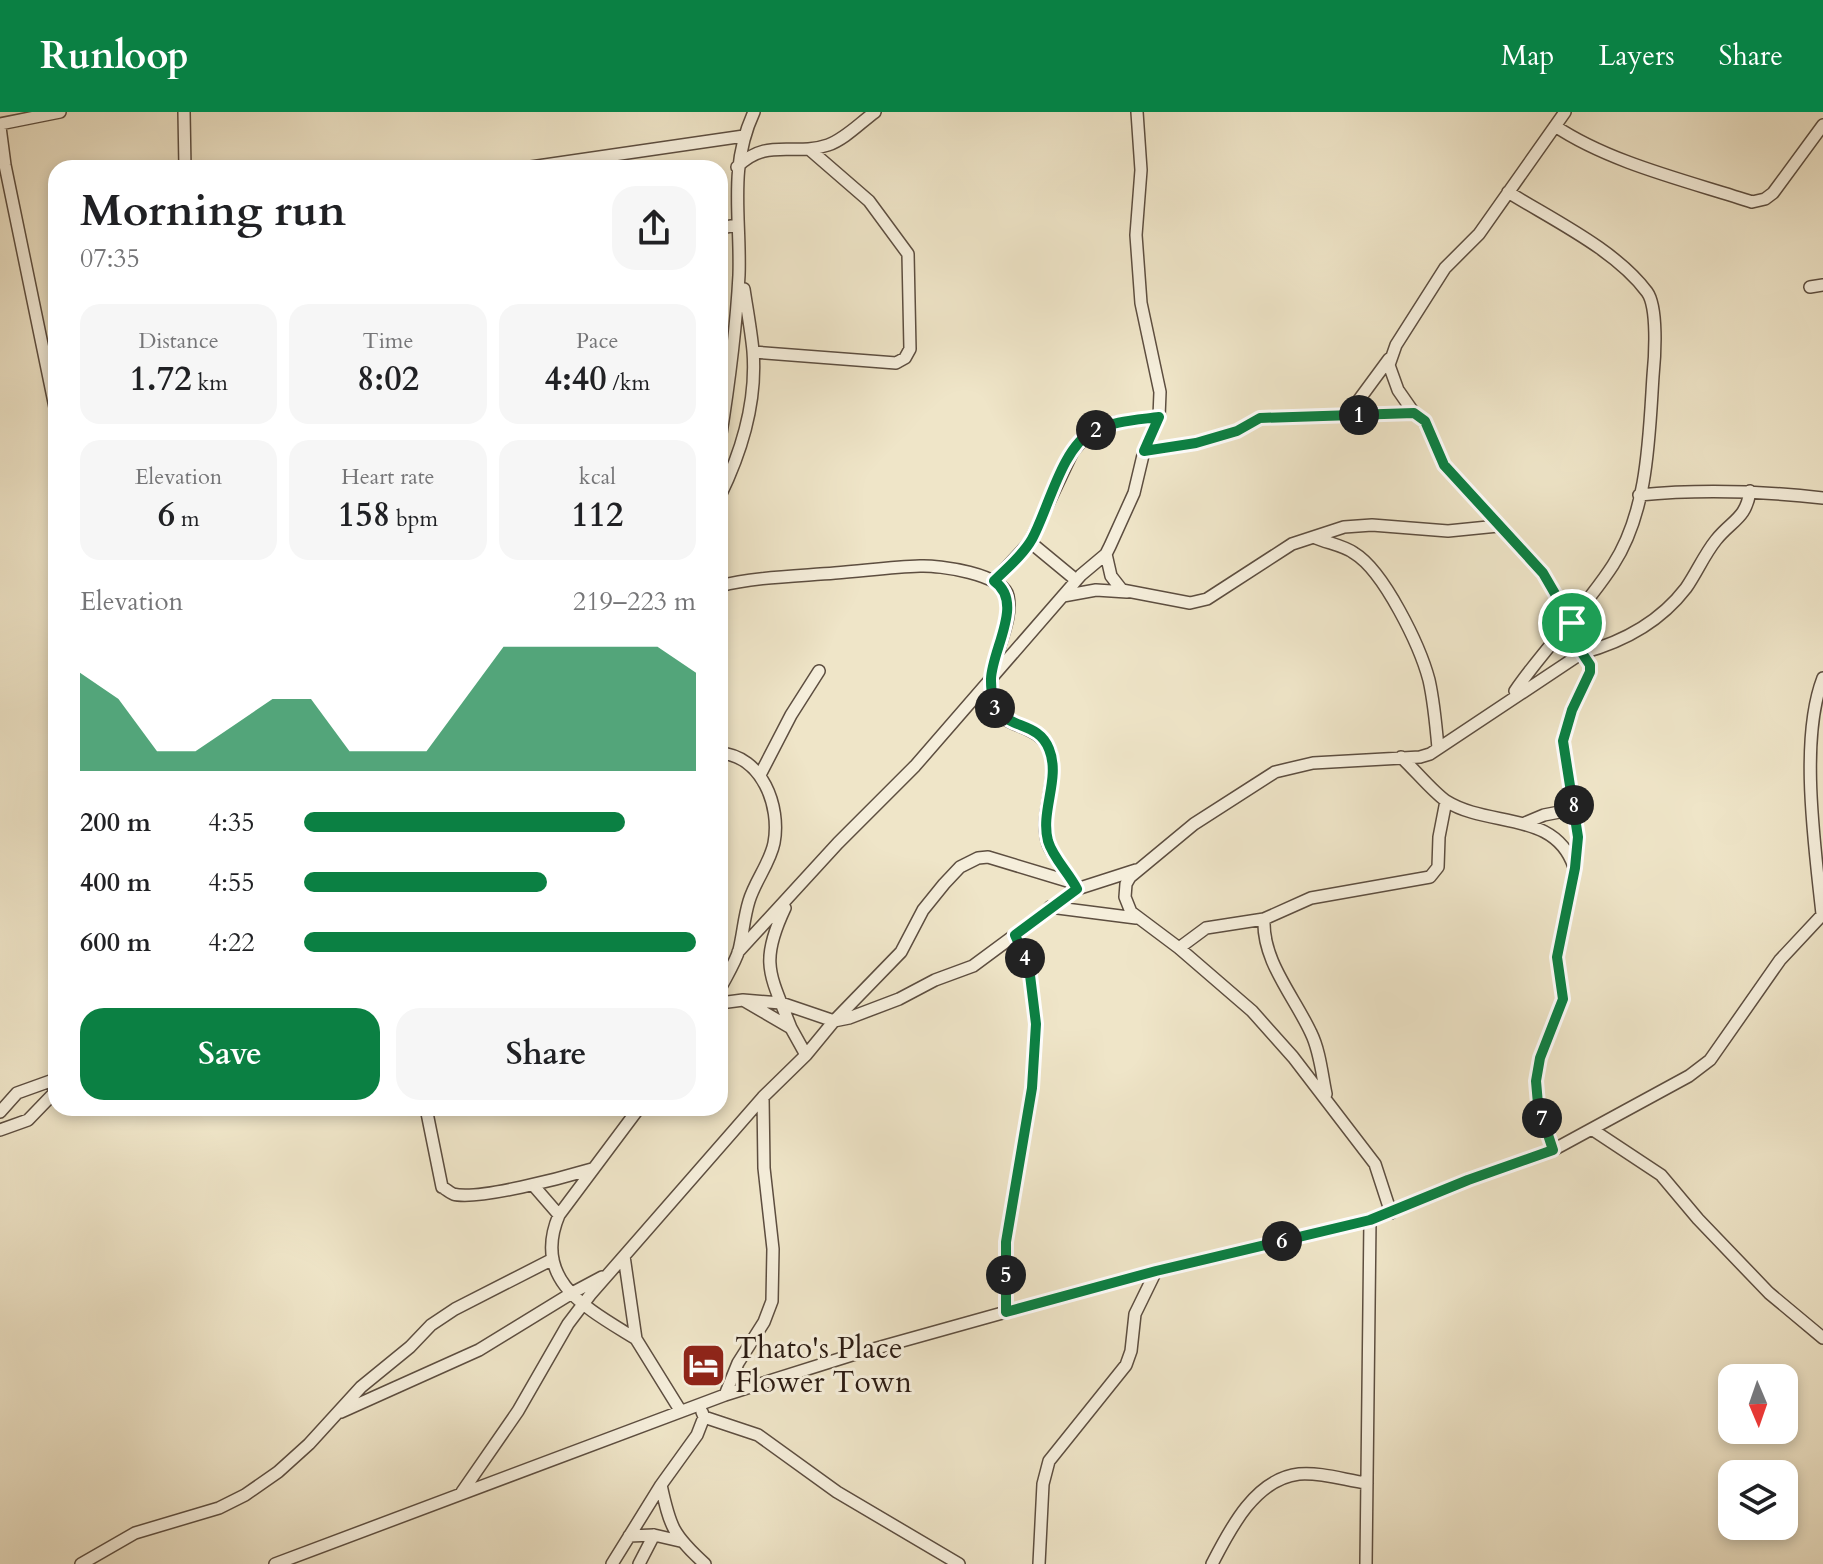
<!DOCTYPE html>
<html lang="en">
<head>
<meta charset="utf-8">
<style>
  :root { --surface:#fff; --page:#f6f6f6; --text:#202124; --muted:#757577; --accent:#0b8043 }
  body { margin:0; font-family:Cardo,serif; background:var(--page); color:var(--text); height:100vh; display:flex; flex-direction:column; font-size:30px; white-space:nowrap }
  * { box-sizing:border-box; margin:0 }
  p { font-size:26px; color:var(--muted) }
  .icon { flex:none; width:44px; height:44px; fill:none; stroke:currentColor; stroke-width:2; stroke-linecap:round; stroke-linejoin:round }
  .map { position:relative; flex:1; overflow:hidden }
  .drawer { position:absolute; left:48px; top:48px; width:680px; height:956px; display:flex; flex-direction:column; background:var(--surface); border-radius:24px; box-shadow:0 4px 12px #0003 }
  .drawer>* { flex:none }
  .needle { width:52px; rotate:178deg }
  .controls { position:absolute; left:1718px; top:1252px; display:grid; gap:16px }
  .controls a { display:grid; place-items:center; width:80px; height:80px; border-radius:16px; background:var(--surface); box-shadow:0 4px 12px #0003; font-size:40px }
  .pin { position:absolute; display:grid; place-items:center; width:68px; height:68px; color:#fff; margin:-34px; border:4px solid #fff; border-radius:50%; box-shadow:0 2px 8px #0007 }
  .km { position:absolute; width:40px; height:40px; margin:-20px; border-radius:50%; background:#222; color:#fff; font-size:22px; line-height:40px; text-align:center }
  .round { display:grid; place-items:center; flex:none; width:84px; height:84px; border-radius:24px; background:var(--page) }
  .headline { display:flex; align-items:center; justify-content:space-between; height:136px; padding:0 32px }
  h1 { font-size:44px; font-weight:700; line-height:60px }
  .figures { display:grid; grid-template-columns:repeat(3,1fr); gap:12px; height:136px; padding:8px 32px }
  .figures div { display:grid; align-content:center; border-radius:20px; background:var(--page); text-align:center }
  .figures b { font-size:34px; font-weight:700 }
  .figures small { font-size:22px; font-weight:400 }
  .figures p { font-size:22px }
  .chart { height:224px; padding:16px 32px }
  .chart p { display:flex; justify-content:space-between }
  .chart svg { width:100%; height:144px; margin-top:8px; fill:var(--accent); opacity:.7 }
  .action { display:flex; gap:16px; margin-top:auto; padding:16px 32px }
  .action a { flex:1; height:92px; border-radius:24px; background:var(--accent); color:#fff; font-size:32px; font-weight:700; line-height:92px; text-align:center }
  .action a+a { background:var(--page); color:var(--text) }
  ul { padding:0 32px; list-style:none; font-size:26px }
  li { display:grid; grid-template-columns:128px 96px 1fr; align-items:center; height:60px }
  li i { height:20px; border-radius:10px; background:var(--accent) }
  header { display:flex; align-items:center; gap:48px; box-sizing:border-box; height:112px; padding:0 40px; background:var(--accent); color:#fff }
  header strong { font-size:38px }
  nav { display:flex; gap:44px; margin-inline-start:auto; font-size:28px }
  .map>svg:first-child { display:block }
</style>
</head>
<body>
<header>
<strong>Runloop</strong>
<nav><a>Map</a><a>Layers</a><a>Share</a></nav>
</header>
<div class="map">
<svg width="1823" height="1452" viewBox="0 0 1823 1452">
  <rect width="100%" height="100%" fill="#efe5c8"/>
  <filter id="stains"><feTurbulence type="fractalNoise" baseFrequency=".0025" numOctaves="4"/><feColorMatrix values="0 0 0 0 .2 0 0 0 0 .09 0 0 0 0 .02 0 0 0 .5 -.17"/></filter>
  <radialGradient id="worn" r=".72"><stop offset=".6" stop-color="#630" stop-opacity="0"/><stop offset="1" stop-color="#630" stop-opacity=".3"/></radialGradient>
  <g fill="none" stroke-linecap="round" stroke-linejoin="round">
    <defs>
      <path id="minor" d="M 184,0 L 185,56
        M 0,12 L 60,0
        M 1555,14 C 1610,51 1688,69 1752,90 L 1765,87 L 1773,81 L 1823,13
        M 0,15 L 5,53 L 56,300
        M 737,55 C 767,25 793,45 828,33 C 845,27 860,11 875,0
        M 524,56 L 744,24
        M 1508,80 C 1553,108 1616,138 1647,180 C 1658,195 1655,244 1653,264 C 1649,326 1648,399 1613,453 C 1584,498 1545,535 1515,579
        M 720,116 L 737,113
        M 1810,175 L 1823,173
        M 753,240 L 896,251 L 905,246 L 910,237 L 908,142 L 869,89 L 809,37
        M 1347,304 L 1389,247
        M 720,328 C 729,272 736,220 739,163 C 741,105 728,56 754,0
        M 1144,339 L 1196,331 L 1237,319 L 1260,306 L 1414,301
        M 1639,383 C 1702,377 1761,379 1823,386
        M 720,384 C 742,339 757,290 753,239 C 751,218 747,197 744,177
        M 1314,425 C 1326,431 1343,433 1354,441 C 1384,459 1420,534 1429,568 C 1434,590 1436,613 1438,636
        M 1030,430 L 1076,468
        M 1106,442 L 1111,464 L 1122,478 L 1190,491 L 1207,487 L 1292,432 L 1344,415 L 1372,413 L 1448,419 L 1498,414
        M 994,469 L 1030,430 L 1073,339 L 1089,321 L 1114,311 L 1159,305
        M 720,474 C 753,465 800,464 835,461 C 863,459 891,455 920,454 C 939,453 1003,462 1008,484 C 1015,518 979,558 996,597 C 1004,618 1047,611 1052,647 C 1056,675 1039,704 1048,732 C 1053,746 1067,759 1075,773
        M 1063,484 L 1096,478 L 1127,480
        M 720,641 C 762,644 781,694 774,731 C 770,751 755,769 749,789 C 744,805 743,822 739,838 C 735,851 726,865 720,877
        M 1401,645 C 1415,658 1432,679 1446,689 C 1489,716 1555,698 1574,755
        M 761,661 L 791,603 L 819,559
        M 1525,711 L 1544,703 L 1575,697
        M 1050,795 L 1136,806
        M 785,796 C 759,851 770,862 791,916
        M 1822,802 C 1815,735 1799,628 1823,566
        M 1264,807 C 1262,849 1294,884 1311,921 C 1320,939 1322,963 1326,982
        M 1179,836 L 1206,816 L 1264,807 L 1311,786 L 1430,765 L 1438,755 L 1439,725 L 1446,689
        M 738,840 L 838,731 L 915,654 L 1081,463 L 1106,442 L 1110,434 L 1134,381 L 1144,339 L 1159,305 L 1160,280 L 1141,191 L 1136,123 L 1141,58 L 1137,0
        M 743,888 L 781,891 L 834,909 L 849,906 L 899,887 L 935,868 L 973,854 L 1077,777 L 1136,758
        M 720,891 L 743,888 L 791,916 L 806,943
        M 426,996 L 442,1075 C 443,1075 452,1082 453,1082 C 477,1089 565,1065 592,1057
        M 0,1000 L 17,981 L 56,967
        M 0,1018 L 28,1008 L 56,979
        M 1593,1018 L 1661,1063 L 1698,1107 L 1769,1181 L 1823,1226
        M 1553,1038 L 1538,992 L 1536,969 L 1540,946 L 1563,887 L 1557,845 L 1575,756 L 1578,725 L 1563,629 L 1572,598 L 1590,560 L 1590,553 L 1582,541 C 1623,530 1660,510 1686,476 C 1697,460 1704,443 1716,428 C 1732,408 1746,407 1750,379
        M 533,1073 L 559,1103
        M 1391,1101 L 1375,1052 L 1293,945 L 1252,899 L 1179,836 L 1131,800 L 1125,785 L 1126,772 L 1130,765 L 1194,712 L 1275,660 L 1313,651 L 1420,645 L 1430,642 L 1582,541 L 1572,511 L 1543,461 L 1444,353 L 1425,309 L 1414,301 L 1398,278 L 1389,253 L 1396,233 L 1445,156 L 1479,122 L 1565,0
        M 624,1144 L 636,1227 L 680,1298
        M 1006,1200 L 1006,1130 L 1032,976 L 1036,912 L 1029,855 L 1015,823
        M 636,1227 C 588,1197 531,1169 559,1103 L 639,996
        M 725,1283 L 738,1251 L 764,1210 L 772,1189 L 773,1137 L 764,1056 L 763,985
        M 341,1300 L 479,1238 L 572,1181 L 602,1165
        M 704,1305 L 758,1323 L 837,1380 L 959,1452
        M 661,1373 C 670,1415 673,1423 705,1452
        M 462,1380 L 518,1299 L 568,1212 L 590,1183 L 763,985 L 806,943 L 834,909 L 901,840 L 923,798 L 944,772 L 960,755 L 978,746 L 988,745 L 1074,771
        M 629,1424 L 654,1423 L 680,1429
        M 81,1452 L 135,1421 L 219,1396 L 245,1383 L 278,1360 L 309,1332 L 361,1275 L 410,1235 L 431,1213 L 455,1197 L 553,1147
        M 275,1452 L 725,1283 L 852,1243 L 1006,1200 L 1156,1159 L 1370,1108 L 1468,1068 L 1553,1038 L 1689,964 L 1710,948 L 1780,848 L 1823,802
        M 612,1452 L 661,1373 L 697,1323 L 704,1305 L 702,1300
        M 639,1452 L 654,1423
        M 1039,1452 L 1043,1372 L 1049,1349 L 1126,1253 L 1131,1239 L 1135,1202 L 1156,1159
        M 1212,1452 C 1230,1417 1255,1367 1299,1362 C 1321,1360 1345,1368 1367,1371
        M 1366,1452 L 1370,1108"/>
    </defs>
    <use href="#minor" stroke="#5d4e40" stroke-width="14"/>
    <use href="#minor" stroke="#f5eedb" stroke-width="11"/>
  </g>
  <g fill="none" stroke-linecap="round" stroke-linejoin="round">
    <defs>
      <path id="route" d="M 1414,301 L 1425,309 L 1444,353 L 1543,461 L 1572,511 L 1582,541 L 1590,553 L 1590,560 L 1572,598 L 1563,629 L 1578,725 L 1575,756 L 1557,845 L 1563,887 L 1540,946 L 1536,969 L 1538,992 L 1553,1038 L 1468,1068 L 1370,1108 L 1156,1159 L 1006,1200 L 1006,1130 L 1032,976 L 1036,912 L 1029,855 L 1015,823 L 1077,777 C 1069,761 1053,746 1048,729 C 1040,699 1061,666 1049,637 C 1035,601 990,626 991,567 C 992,537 1025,490 994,469 C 1007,456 1023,443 1032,427 C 1048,398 1062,335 1092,320 C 1112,309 1136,308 1159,305 L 1144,339 L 1196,331 L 1237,319 L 1260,306 Z"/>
    </defs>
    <use href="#route" stroke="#fff" stroke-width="16"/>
    <use href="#route" stroke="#0b8043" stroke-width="10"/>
  </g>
  <defs>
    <symbol id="hotel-square" viewBox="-11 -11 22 22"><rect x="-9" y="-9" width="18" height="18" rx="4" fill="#8f2418" stroke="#f5eedb"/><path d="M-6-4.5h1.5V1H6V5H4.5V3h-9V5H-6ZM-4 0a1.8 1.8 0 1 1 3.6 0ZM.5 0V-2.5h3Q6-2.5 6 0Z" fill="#fff"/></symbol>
  </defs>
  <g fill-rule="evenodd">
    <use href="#hotel-square" x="678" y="1228" width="51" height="51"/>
  </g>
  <g text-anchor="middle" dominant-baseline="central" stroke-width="6" stroke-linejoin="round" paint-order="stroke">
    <g font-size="30" fill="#2c1c13" stroke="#f5eedb" text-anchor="start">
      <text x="735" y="1236">Thato's Place<tspan x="735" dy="34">Flower Town</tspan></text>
    </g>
  </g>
  <rect width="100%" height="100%" filter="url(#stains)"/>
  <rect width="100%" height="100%" fill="url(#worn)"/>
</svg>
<div class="controls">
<a><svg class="needle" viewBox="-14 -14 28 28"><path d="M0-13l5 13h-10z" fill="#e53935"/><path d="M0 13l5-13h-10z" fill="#757577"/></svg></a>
<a><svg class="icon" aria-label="layers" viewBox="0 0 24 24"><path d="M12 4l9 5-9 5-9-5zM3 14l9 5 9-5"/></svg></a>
</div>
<div class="pin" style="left:1572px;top:511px;background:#1e9e55"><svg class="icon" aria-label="arrive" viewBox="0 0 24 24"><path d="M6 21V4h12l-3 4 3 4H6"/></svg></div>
<b class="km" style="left:1359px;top:303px">1</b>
<b class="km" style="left:1096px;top:318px">2</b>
<b class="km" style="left:995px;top:596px">3</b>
<b class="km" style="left:1025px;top:846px">4</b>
<b class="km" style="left:1006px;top:1163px">5</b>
<b class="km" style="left:1282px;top:1129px">6</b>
<b class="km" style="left:1542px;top:1006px">7</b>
<b class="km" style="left:1574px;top:693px">8</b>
<section class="drawer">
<div class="headline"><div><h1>Morning run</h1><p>07:35</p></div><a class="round"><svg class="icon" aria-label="share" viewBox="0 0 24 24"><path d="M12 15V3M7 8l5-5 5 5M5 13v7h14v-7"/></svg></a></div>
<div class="figures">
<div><p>Distance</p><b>1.72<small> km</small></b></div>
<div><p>Time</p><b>8:02</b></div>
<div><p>Pace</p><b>4:40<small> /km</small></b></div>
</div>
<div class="figures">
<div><p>Elevation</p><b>6<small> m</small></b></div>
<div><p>Heart rate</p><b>158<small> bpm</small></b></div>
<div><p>kcal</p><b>112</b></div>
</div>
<div class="chart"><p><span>Elevation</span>219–223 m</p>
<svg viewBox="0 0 160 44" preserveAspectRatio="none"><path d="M0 44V14L10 22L20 38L30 38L40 30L50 22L60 22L70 38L80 38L90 38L100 22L110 6L120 6L130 6L140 6L150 6L160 14V44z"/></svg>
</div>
<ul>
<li><b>200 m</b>4:35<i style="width:82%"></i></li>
<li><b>400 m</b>4:55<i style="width:62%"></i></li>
<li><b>600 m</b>4:22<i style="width:100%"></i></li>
</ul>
<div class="action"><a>Save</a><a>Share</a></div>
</section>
</div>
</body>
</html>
